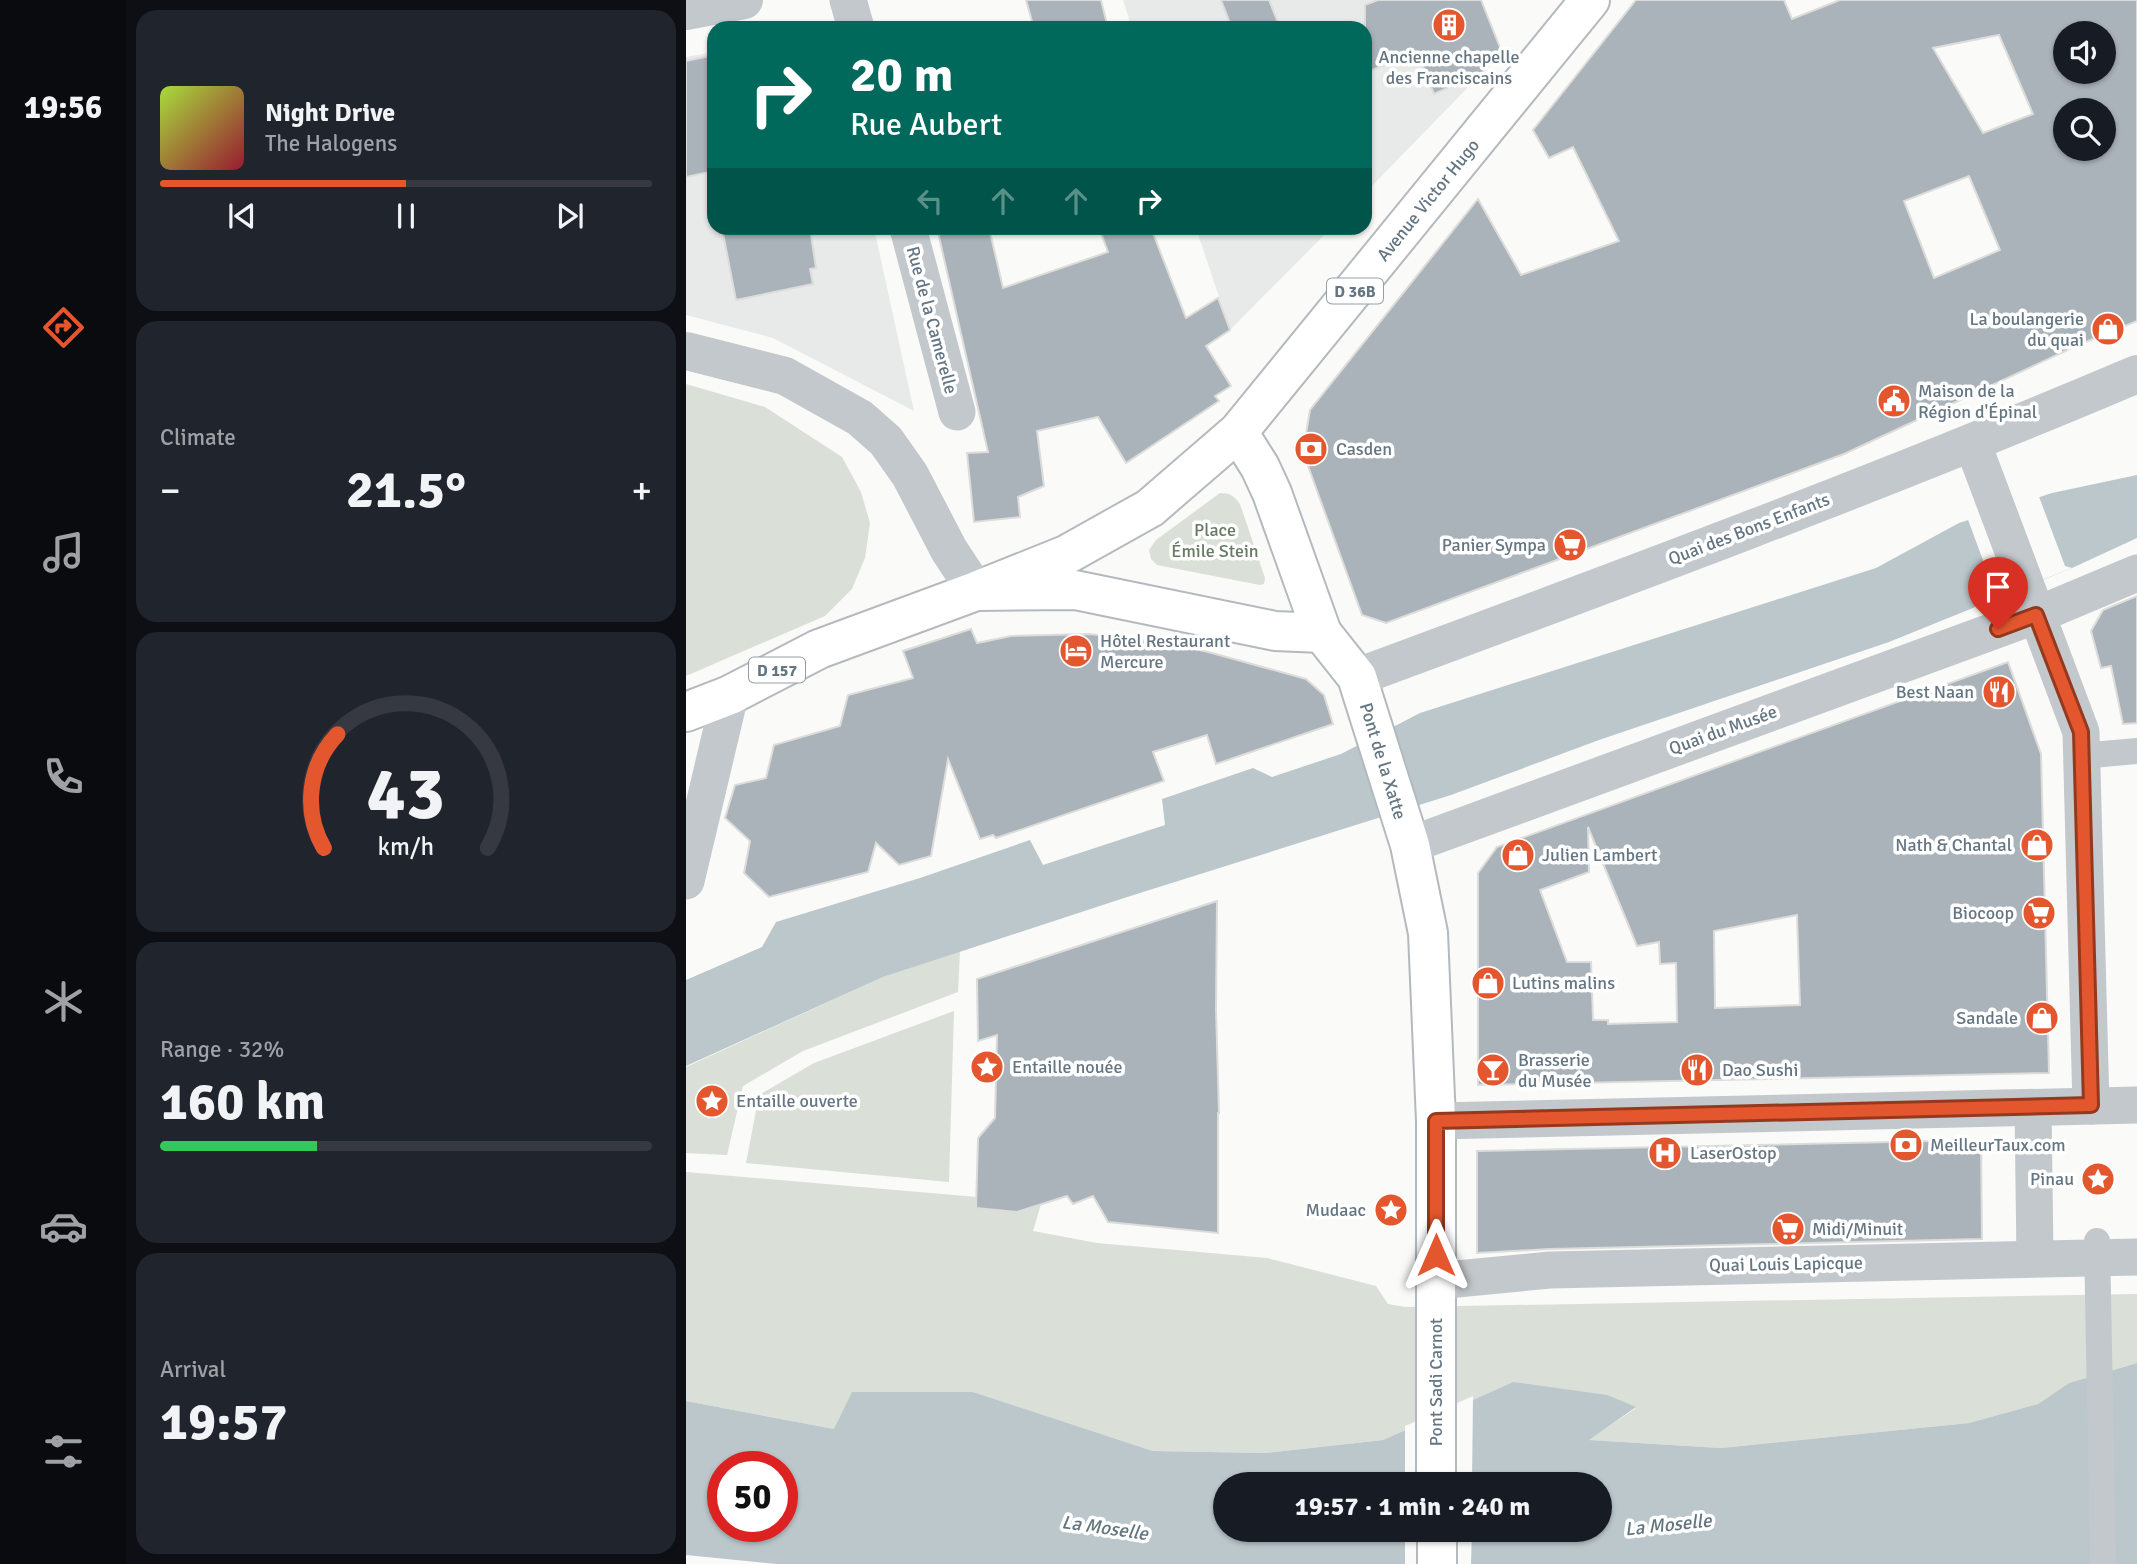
<!DOCTYPE html>
<html lang="en">
<head>
<meta charset="utf-8">
<style>
	body { margin:0; font-family:Signika,sans-serif; background:#20242c; color:#f1f3f6; height:100vh; display:flex; flex-direction:column; font-size:26px; white-space:nowrap }
	* { box-sizing:border-box; margin:0 }
	p { font-size:23px; color:#9ea1a6 }
	.icon { flex:none; width:38px; height:38px; fill:none; stroke:currentColor; stroke-width:2; stroke-linecap:round; stroke-linejoin:round }
	.map { position:relative; flex:1; overflow:hidden }
	.sheet { display:flex; flex-direction:column; gap:10px; padding:10px; background:#0d0f14; width:560px }
	.sheet>* { flex:none }
	.hud { position:absolute; left:21px; top:21px; width:665px; height:214px; border-radius:21px; box-shadow:0 2px 5px #0004; background:#00695c; color:#fff; overflow:hidden }
	.controls { position:absolute; left:1367px; top:21px; display:grid; gap:14px }
	.controls a { display:grid; place-items:center; width:63px; height:63px; border-radius:50%; background:#171b24; box-shadow:0 2px 5px #0004; font-size:35px }
	.speed { position:absolute; left:21px; top:1451px; display:flex; gap:14px; font-size:35px; font-weight:700; text-align:center }
	.speed>* { display:grid; place-content:center; width:91px; height:91px; border-radius:50%; background:#171b24; box-shadow:0 2px 5px #0004; line-height:1 }
	.speed .limit { border:10px solid #d22; background:#fff; color:#111 }
	.pin { position:absolute; display:grid; place-items:center; width:60px; height:60px; color:#fff; margin:-72px -30px; border-radius:50% 50% 50% 0; rotate:-45deg; box-shadow:0 0 7px #0007 }
	.pin .icon { rotate:45deg }
	.me { position:absolute; width:77px; margin:-38px; rotate:0deg; stroke-linejoin:round; filter:drop-shadow(0 0 5px #0008) }
	.turn { display:flex; align-items:center; gap:24px; height:147px; padding:0 28px; font-size:32px }
	.turn .icon { width:91px; height:91px; stroke-width:2.5 }
	.turn b { display:block; font-size:49px; line-height:60px }
	.lanes { display:flex; align-items:center; height:66px; padding:0 28px; background:#0003; justify-content:center; gap:35px; direction:ltr }
	.lanes .off { opacity:.35 }
	.big { font-size:52px; font-weight:800; line-height:1.1 }
	.sheet .tile { flex:1; display:flex; flex-direction:column; justify-content:center; gap:10px; min-width:0; padding:0 24px; border-radius:21px; background:#20242c }
	.sheet .dial { align-items:center; gap:0 }
	.dial svg { height:182px; overflow:visible; fill:none; stroke:#363941; stroke-width:7; stroke-linecap:round; text-anchor:middle }
	.dial text { fill:#f1f3f6; stroke:none }
	.song { display:flex; align-items:center; gap:21px }
	.cover { width:84px; height:84px; border-radius:10px; background:linear-gradient(135deg,hsl(80 70% 55%),hsl(350 70% 35%)) }
	.played { height:7px; border-radius:4px; background:linear-gradient(90deg,#e4572e 50%,#363941 50%) }
	.keys { display:flex; justify-content:space-around; direction:ltr }
	.heat { display:flex; justify-content:space-between; align-items:center; font-size:38px; direction:ltr }
	.charge { height:10px; border-radius:5px; background:linear-gradient(90deg,#34c759 32%,#363941 0) }
	.trip { position:absolute; left:527px; top:1472px; width:399px; height:70px; border-radius:35px; background:#171b24; box-shadow:0 2px 5px #0004; font-weight:800; line-height:70px; text-align:center }
	main { display:flex; flex:1; min-height:0 }
	.menu { display:flex; flex-direction:column; width:126px; justify-content:space-around; align-items:center; background:#090b0e; color:#9ea1a6 }
	.menu .icon { width:49px; height:49px }
	.menu .on { color:#e4572e }
	.menu b { font-size:32px; color:#f1f3f6 }
	.map>svg:first-child { display:block }
	.built { fill:#e8e9e9 }
	.green { fill:#dadfd7 }
	.water { fill:#bbc7cb; fill-rule:evenodd }
	.pier { fill:#fafaf8 }
	.building { fill:#aab3b9; stroke:#dcdcda; stroke-width:2; fill-rule:evenodd }
	.lines { fill:none; stroke-linecap:round; stroke-linejoin:round }
	.secondary-casing { stroke:#b3babf; stroke-width:42 }
	.primary-casing { stroke:#b5babe; stroke-width:42 }
	.pedestrian { stroke:#c3c8cc; stroke-width:26 }
	.minor { stroke:#c3c8cc; stroke-width:37 }
	.tertiary { stroke:#c3c8cc; stroke-width:38 }
	.secondary { stroke:#fff; stroke-width:38 }
	.primary { stroke:#fff; stroke-width:38 }
	.route-casing { stroke:#94391e; stroke-width:18 }
	.route { stroke:#e4572e; stroke-width:12 }
	.labels { text-anchor:middle; stroke-width:7; stroke-linejoin:round; paint-order:stroke }
	.shield { fill:#fff; stroke:#939fa8; stroke-width:2 }
	.shield-label { font-size:16px; font-weight:bold; fill:#657683 }
	.poi-label { font-size:18px; fill:#657683; stroke:#fff; text-anchor:start }
	.street-label { font-size:18px; fill:#657683; stroke:#fff }
	.park-label { font-size:18px; fill:#687a64; stroke:#fff }
	.water-label { font-size:19px; font-style:italic; fill:#60757c; stroke:#fff }
</style>
</head>
<body>
<main>
<nav class="menu">
<b>19:56</b>
<svg class="icon on" aria-label="directions" viewBox="0 0 24 24"><path d="M12 3l9 9-9 9-9-9zM9 14v-3h6M13 9l2 2-2 2"/></svg>
<svg class="icon" aria-label="music" viewBox="0 0 24 24"><path d="M9 18V5l10-2v13"/><circle cx="6" cy="18" r="3"/><circle cx="16" cy="16" r="3"/></svg>
<svg class="icon" aria-label="phone" viewBox="0 0 24 24"><path d="M5 4h4l2 5-3 2q2 4 5 5l2-3 5 2v4C11 20 4 13 5 4z"/></svg>
<svg class="icon" aria-label="climate" viewBox="0 0 24 24"><path d="M12 3v18M4 7l16 10M4 17L20 7"/></svg>
<svg class="icon" aria-label="car" viewBox="0 0 24 24"><path d="M5 17H2v-5l4-1 3-4h7l3 4 3 1v5h-3M9 17h6M6 11h13"/><circle cx="7" cy="17" r="2"/><circle cx="17" cy="17" r="2"/></svg>
<svg class="icon" aria-label="filters" viewBox="0 0 24 24"><path d="M4 7h16M4 17h16"/><circle cx="9" cy="7" r="2"/><circle cx="15" cy="17" r="2"/></svg>
</nav>
<section class="sheet">
<div class="tile">
<div class="song"><i class="cover"></i><div><b>Night Drive</b><p>The Halogens</p></div></div>
<div class="played"></div>
<div class="keys"><svg class="icon" aria-label="previous" viewBox="0 0 24 24"><path d="M18 5L8 12l10 7zM5 5v14"/></svg><svg class="icon" aria-label="pause" viewBox="0 0 24 24"><path d="M8 5v14M16 5v14"/></svg><svg class="icon" aria-label="next" viewBox="0 0 24 24"><path d="M6 5l10 7-10 7zM19 5v14"/></svg></div>
</div>
<div class="tile"><p>Climate</p>
<div class="heat"><a>−</a><b class="big">21.5°</b><a>+</a></div>
</div>
<div class="tile dial"><svg viewBox="0 0 100 80">
<path d="M14 69A42 42 0 1 1 86 69"/>
<path d="M14 69A42 42 0 0 1 20 19" stroke="#e4572e"/>
<text x="50" y="56" font-size="32" font-weight="700">43</text>
<text x="50" y="72" font-size="11">km/h</text>
</svg></div>
<div class="tile"><p>Range · 32%</p><b class="big">160 km</b><div class="charge"></div></div>
<div class="tile"><p>Arrival</p><b class="big">19:57</b></div>
</section>
<div class="map">
<svg width="1451" height="1564" viewBox="0 0 1451 1564">
	<rect width="100%" height="100%" fill="#fafaf8"/>
	<!-- built -->
	<g class="built">
		<path d="M437,0H795L815,50L797,72L679,193V28H446Z"/>
		<path d="M28,52V228H188L228,411L87,338L0,315V57Z"/>
		<path d="M510,228H645L544,330Z"/>
	</g>
	<!-- green -->
	<g class="green">
		<path d="M0,384L79,407L156,457L175,492L184,523L179,558L166,589L139,616L0,676Z"/>
		<path d="M534,493C544,493 548,496 554,504L579,578L578,584L574,585L471,565L465,559L463,550L470,540Z"/>
		<path d="M274,951L272,992L117,1051L57,1086L41,1155L0,1153V1067L197,977Z"/>
		<path d="M268,1011L263,1182L60,1163L73,1095L128,1063Z"/>
		<path d="M0,1172L291,1197L355,1204L347,1231L411,1243L581,1258L690,1286L702,1304L719,1307L1451,1294V1363L1383,1383L1352,1404L1283,1423L1035,1448L902,1440L950,1408L827,1382L697,1440L579,1453L467,1451L287,1392L148,1429L0,1401Z"/>
	</g>
	<!-- water -->
	<g class="water">
		<path d="M1451,475V538L1386,568L1203,642L913,740L765,795L438,898L197,977L0,1066V980L76,947L90,922L234,878L344,840L357,865L479,825L476,799L567,768L586,777L655,754L734,713L1190,568L1273,523L1366,493Z"/>
		<path d="M1451,1363V1564H90L0,1555V1401L148,1429L166,1392H287L467,1451L579,1453L697,1440L827,1382L921,1395L950,1407L903,1440L1035,1448L1283,1423L1352,1404L1383,1383ZM37,1466H96V1526H37ZM539,1484H914V1530H539Z"/>
	</g>
	<!-- pier -->
	<g class="pier">
		<path d="M1352,494L1379,566L1386,568L1304,601L1308,590L1281,517Z"/>
		<path d="M787,1396L786,1484H719V1426Z"/>
		<path d="M719,1530H786L785,1564H719Z"/>
	</g>
	<!-- building -->
	<g class="building">
		<path d="M340,0H415L422,28H348Z"/>
		<path d="M535,0H583L594,28H546Z"/>
		<path d="M692,0H795L815,50L797,72L748,94L731,52L679,73V5Z"/>
		<path d="M950,0H1098L1106,19L1154,0H1451V321L1390,346L1158,454L700,623L676,615L617,452L624,410L792,199L835,275L933,241L887,147L863,158L847,130ZM1379,33H1418V72H1379ZM1313,35L1347,114L1297,133L1247,48ZM1379,110H1418V149H1379ZM1283,176L1314,250L1248,278L1218,201Z"/>
		<path d="M28,55V171L0,177V61Z"/>
		<path d="M36,228H124L130,268L124,269L127,284L50,300Z"/>
		<path d="M251,228H303L317,288L422,252L413,228H465L500,318L532,298L544,330L520,346L545,386L529,396L533,401L440,463L412,417L351,431L358,486L332,497L334,517L288,522L281,453L302,452Z"/>
		<path d="M1451,596V723L1437,724L1425,666L1415,668L1405,631L1417,610Z"/>
		<path d="M285,629L291,643L325,636L404,634L489,644L526,653L620,679L638,695L647,724L530,764L521,735L467,752L478,781L310,838L307,835L294,839L262,759L245,856L213,865L190,843L182,872L83,897L58,873L64,841L39,818L49,785L80,778L88,745L154,726L162,695L227,678L217,651Z"/>
		<path d="M1322,662L1355,754L1363,1073L792,1085V873L811,847ZM902,827L951,946L973,942L974,964L990,963L991,1022L922,1024V1020H907L905,962H881L854,890L903,872ZM1111,915L1114,1005L1029,1008L1028,931Z"/>
		<path d="M531,901L530,1010L533,1113H532V1233L422,1222L407,1196L387,1204L381,1196L331,1212L290,1208L292,1138L309,1118L311,1035L292,1041L291,979Z"/>
		<path d="M1295,1140L1296,1239L863,1249L791,1253V1151Z"/>
	</g>
	<g class="lines">
		<defs>
			<g id="secondary">
				<path d="M552,432L574,467L586,493L636,633L671,677L724,845L742,933L750,1121V1484"/>
				<path d="M292,591L389,590L589,631L636,633"/>
				<path d="M751,1530V1564"/>
			</g>
			<path id="primary" d="M0,712L44,695L133,649L290,591L380,555L464,508L552,432L904,0"/>
		</defs>
		<!-- secondary casing -->
		<use href="#secondary" class="secondary-casing"/>
		<!-- primary casing -->
		<use href="#primary" class="primary-casing"/>
		<!-- pedestrian -->
		<g class="pedestrian">
			<path d="M1395,756L1451,751"/>
			<path d="M1411,1241L1417,1564"/>
		</g>
		<!-- minor -->
		<g class="minor">
			<path d="M162,0L170,28"/>
			<path d="M222,228L271,412"/>
			<path d="M1286,442L1395,732L1405,1106"/>
			<path d="M724,845L1351,615L1451,573"/>
			<path d="M0,881L44,695"/>
			<path d="M1347,1108L1349,1258"/>
			<path d="M750,1121L1451,1105"/>
			<path d="M750,1281L864,1270L1451,1257"/>
		</g>
		<!-- tertiary -->
		<g class="tertiary">
			<path d="M0,11L58,0"/>
			<path d="M0,351L99,376L174,418L200,441L224,475L263,550L290,591"/>
			<path d="M671,677C933,580 1194,483 1451,374"/>
		</g>
		<!-- secondary -->
		<use href="#secondary" class="secondary"/>
		<!-- primary -->
		<use href="#primary" class="primary"/>
	</g>
	<g class="lines">
		<defs>
			<path id="route" d="M750,1255V1121L1405,1105L1395,732L1350,615L1312,629"/>
		</defs>
		<!-- route casing -->
		<use href="#route" class="route-casing"/>
		<!-- route -->
		<use href="#route" class="route"/>
	</g>
	<!-- icons -->
	<defs>
		<symbol id="building-disc" viewBox="-11 -11 22 22"><circle r="9.5" fill="#e4572e" stroke="#fff"/><path d="M-4-6H4V6H1V3H-1V6H-4ZM-2.5-4.3h1.7v1.8h-1.7ZM.8-4.3h1.7v1.8H.8ZM-2.5-1h1.7V.8h-1.7ZM.8-1h1.7V.8H.8Z" fill="#fff"/></symbol>
		<symbol id="shop-disc" viewBox="-11 -11 22 22"><circle r="9.5" fill="#e4572e" stroke="#fff"/><path d="M-5-2.5h2.3a2.7 3.5 0 0 1 5.4 0H5L5.5 6h-11ZM-1.5-2.5h3a1.5 2.3 0 0 0-3 0Z" fill="#fff"/></symbol>
		<symbol id="civic-disc" viewBox="-11 -11 22 22"><circle r="9.5" fill="#e4572e" stroke="#fff"/><path d="M-.6-6.5H3V-4.5H.6V-3L4-1V1h2V6H-6V1h2V-1L-.6-3ZM-1.2 2.5V6h2.4V2.5Z" fill="#fff"/></symbol>
		<symbol id="bank-disc" viewBox="-11 -11 22 22"><circle r="9.5" fill="#e4572e" stroke="#fff"/><path d="M-6-4H6V4H-6ZM0-2.3a2.3 2.3 0 1 0 0 4.6a2.3 2.3 0 1 0 0-4.6Z" fill="#fff"/></symbol>
		<symbol id="supermarket-disc" viewBox="-11 -11 22 22"><circle r="9.5" fill="#e4572e" stroke="#fff"/><path d="M-6-5.5h2.5l.6 2H6L4.5 2H-2.5L-4.4-4H-6ZM-1.5 3.2a1.3 1.3 0 1 0 .1 0ZM3 3.2a1.3 1.3 0 1 0 .1 0Z" fill="#fff"/></symbol>
		<symbol id="hotel-disc" viewBox="-11 -11 22 22"><circle r="9.5" fill="#e4572e" stroke="#fff"/><path d="M-6-4.5h1.5V1H6V5H4.5V3h-9V5H-6ZM-4 0a1.8 1.8 0 1 1 3.6 0ZM.5 0V-2.5h3Q6-2.5 6 0Z" fill="#fff"/></symbol>
		<symbol id="restaurant-disc" viewBox="-11 -11 22 22"><circle r="9.5" fill="#e4572e" stroke="#fff"/><path d="M-5-6h1v4h1v-4h1v4h1v-4h1v5L-1.5 .5V6h-2V.5L-5-1ZM5-6V6H3V1.5H1.5Q1.5-4 5-6Z" fill="#fff"/></symbol>
		<symbol id="sight-disc" viewBox="-11 -11 22 22"><circle r="9.5" fill="#e4572e" stroke="#fff"/><path d="M0-6L1.8-2.2L6-1.7L2.9 1.2L3.7 5.4L0 3.3L-3.7 5.4L-2.9 1.2L-6-1.7L-1.8-2.2Z" fill="#fff"/></symbol>
		<symbol id="bar-disc" viewBox="-11 -11 22 22"><circle r="9.5" fill="#e4572e" stroke="#fff"/><path d="M-6-5H6L.8 .8V4.5H3.5V6h-7V4.5H-.8V.8Z" fill="#fff"/></symbol>
		<symbol id="hospital-disc" viewBox="-11 -11 22 22"><circle r="9.5" fill="#e4572e" stroke="#fff"/><path d="M-5-5h3v3.5h4V-5h3V5h-3V1.5h-4V5h-3Z" fill="#fff"/></symbol>
	</defs>
	<g fill-rule="evenodd">
		<use href="#building-disc" x="744" y="6" width="38" height="38"/>
		<use href="#shop-disc" x="1403" y="310" width="38" height="38"/>
		<use href="#civic-disc" x="1189" y="382" width="38" height="38"/>
		<use href="#bank-disc" x="606" y="430" width="38" height="38"/>
		<use href="#supermarket-disc" x="865" y="526" width="38" height="38"/>
		<use href="#hotel-disc" x="371" y="632" width="38" height="38"/>
		<use href="#restaurant-disc" x="1294" y="673" width="38" height="38"/>
		<use href="#shop-disc" x="1332" y="826" width="38" height="38"/>
		<use href="#shop-disc" x="813" y="836" width="38" height="38"/>
		<use href="#supermarket-disc" x="1334" y="894" width="38" height="38"/>
		<use href="#shop-disc" x="783" y="964" width="38" height="38"/>
		<use href="#shop-disc" x="1337" y="999" width="38" height="38"/>
		<use href="#sight-disc" x="282" y="1048" width="38" height="38"/>
		<use href="#bar-disc" x="788" y="1051" width="38" height="38"/>
		<use href="#restaurant-disc" x="992" y="1051" width="38" height="38"/>
		<use href="#sight-disc" x="7" y="1082" width="38" height="38"/>
		<use href="#bank-disc" x="1201" y="1126" width="38" height="38"/>
		<use href="#hospital-disc" x="960" y="1134" width="38" height="38"/>
		<use href="#sight-disc" x="1393" y="1160" width="38" height="38"/>
		<use href="#sight-disc" x="686" y="1191" width="38" height="38"/>
		<use href="#supermarket-disc" x="1083" y="1210" width="38" height="38"/>
	</g>
	<g class="labels">
		<!-- shield labels -->
		<g class="shield">
			<rect x="641" y="278.5" width="56" height="25" rx="5"/>
			<rect x="63" y="657.5" width="56" height="25" rx="5"/>
		</g>
		<g class="shield-label">
			<text x="669" y="297">D 36B</text>
			<text x="91" y="676">D 157</text>
		</g>
		<!-- poi labels -->
		<g class="poi-label">
			<text x="763" y="63" text-anchor="middle">Ancienne chapelle<tspan x="763" dy="21">des Franciscains</tspan></text>
			<text x="1398" y="325" text-anchor="end">La boulangerie<tspan x="1398" dy="21">du quai</tspan></text>
			<text x="1232" y="397">Maison de la<tspan x="1232" dy="21">Région d'Épinal</tspan></text>
			<text x="650" y="455">Casden</text>
			<text x="860" y="551" text-anchor="end">Panier Sympa</text>
			<text x="414" y="647">Hôtel Restaurant<tspan x="414" dy="21">Mercure</tspan></text>
			<text x="1288" y="698" text-anchor="end">Best Naan</text>
			<text x="1326" y="851" text-anchor="end">Nath &amp; Chantal</text>
			<text x="856" y="861">Julien Lambert</text>
			<text x="1328" y="919" text-anchor="end">Biocoop</text>
			<text x="826" y="989">Lutins malins</text>
			<text x="1332" y="1024" text-anchor="end">Sandale</text>
			<text x="832" y="1066">Brasserie<tspan x="832" dy="21">du Musée</tspan></text>
			<text x="326" y="1073">Entaille nouée</text>
			<text x="1036" y="1076">Dao Sushi</text>
			<text x="50" y="1107">Entaille ouverte</text>
			<text x="1244" y="1151">MeilleurTaux.com</text>
			<text x="1004" y="1159">LaserOstop</text>
			<text x="1388" y="1185" text-anchor="end">Pinau</text>
			<text x="680" y="1216" text-anchor="end">Mudaac</text>
			<text x="1126" y="1235">Midi/Minuit</text>
		</g>
		<!-- street labels -->
		<g class="street-label">
			<text transform="translate(742 200) rotate(-51)" y="6">Avenue Victor Hugo</text>
			<text transform="translate(246 320) rotate(75)" y="6">Rue de la Camerelle</text>
			<text transform="translate(1063 529) rotate(-21)" y="6">Quai des Bons Enfants</text>
			<text transform="translate(1037 730) rotate(-20)" y="6">Quai du Musée</text>
			<text transform="translate(697 761) rotate(73)" y="6">Pont de la Xatte</text>
			<text transform="translate(1100 1264) rotate(-1)" y="6">Quai Louis Lapicque</text>
			<text transform="translate(750 1382) rotate(-90)" y="6">Pont Sadi Carnot</text>
		</g>
		<!-- park labels -->
		<g class="park-label">
			<text x="529" y="536">Place<tspan x="529" dy="21">Émile Stein</tspan></text>
		</g>
		<!-- water labels -->
		<g class="water-label">
			<text transform="translate(982 1524) rotate(-6)" y="7">La Moselle</text>
			<text transform="translate(419 1527) rotate(8)" y="7">La Moselle</text>
		</g>
	</g>
</svg>
<div class="controls">
<a><svg class="icon" aria-label="sound" viewBox="0 0 24 24"><path d="M4 9h4l5-4v14l-5-4H4zM17 9q2 3 0 6"/></svg></a>
<a><svg class="icon" aria-label="search" viewBox="0 0 24 24"><circle cx="10" cy="10" r="6"/><path d="M15 15l6 6"/></svg></a>
</div>
<div class="speed"><div class="limit">50</div></div>
<div class="pin" style="left:1312px;top:629px;background:#d93025"><svg class="icon" aria-label="arrive" viewBox="0 0 24 24"><path d="M6 21V4h12l-3 4 3 4H6"/></svg></div>
<svg class="me" style="left:750px;top:1255px" viewBox="-20 -20 40 40"><path d="M0-17L14 15 0 8-14 15z" fill="#e4572e" stroke="#fff" stroke-width="4"/></svg>
<div class="trip">19:57 · 1 min · 240 m</div>
<div class="hud">
<div class="turn"><svg class="icon" aria-label="right" viewBox="0 0 24 24"><path d="M7 20v-9h11M14 6l5 5-5 5"/></svg><div><b>20 m</b>Rue Aubert</div></div>
<div class="lanes"><svg class="icon off" aria-label="left" viewBox="0 0 24 24"><path d="M17 20v-9H6M10 6l-5 5 5 5"/></svg><svg class="icon off" aria-label="ahead" viewBox="0 0 24 24"><path d="M12 20V5M6 11l6-6 6 6"/></svg><svg class="icon off" aria-label="ahead" viewBox="0 0 24 24"><path d="M12 20V5M6 11l6-6 6 6"/></svg><svg class="icon" aria-label="right" viewBox="0 0 24 24"><path d="M7 20v-9h11M14 6l5 5-5 5"/></svg></div>
</div>
</div>
</main>
</body>
</html>
